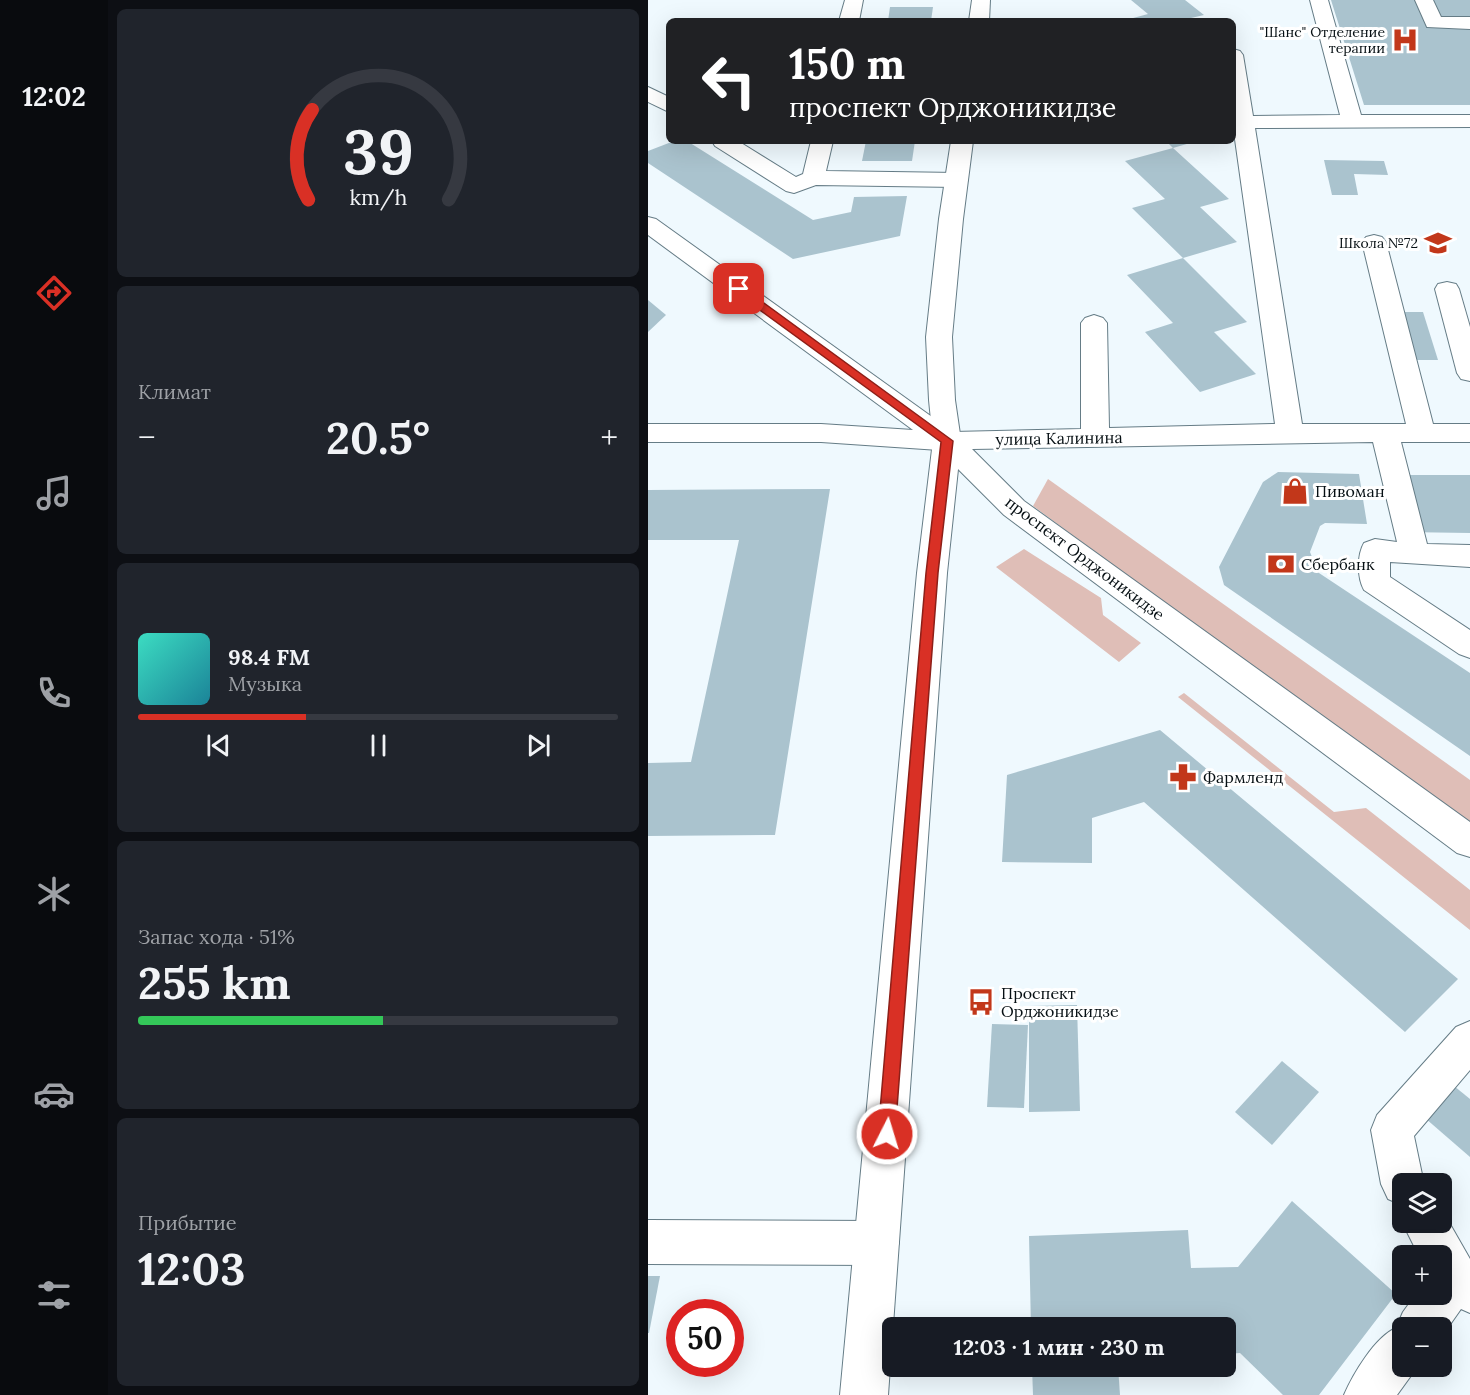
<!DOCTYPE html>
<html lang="ru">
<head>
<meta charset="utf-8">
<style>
	body { margin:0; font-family:Lora,serif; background:#20242c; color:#f1f3f6; height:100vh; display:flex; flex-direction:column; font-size:22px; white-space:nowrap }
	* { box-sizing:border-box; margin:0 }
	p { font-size:20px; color:#9ea1a6 }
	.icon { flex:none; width:33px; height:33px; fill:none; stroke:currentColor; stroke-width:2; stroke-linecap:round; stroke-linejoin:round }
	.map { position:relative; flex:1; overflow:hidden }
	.details { display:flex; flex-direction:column; gap:9px; padding:9px; background:#0d0f14; width:540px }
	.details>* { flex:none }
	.top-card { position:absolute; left:18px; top:18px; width:570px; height:126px; border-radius:9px; box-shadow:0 6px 24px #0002; background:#202124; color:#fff; overflow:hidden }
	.buttons { position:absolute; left:744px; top:1173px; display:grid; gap:12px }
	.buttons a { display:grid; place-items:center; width:60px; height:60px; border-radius:9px; background:#171b24; box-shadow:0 6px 24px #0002; font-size:30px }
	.speed { position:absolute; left:18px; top:1299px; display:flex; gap:12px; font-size:30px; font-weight:700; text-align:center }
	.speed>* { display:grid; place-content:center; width:78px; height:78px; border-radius:50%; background:#171b24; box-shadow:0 6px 24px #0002; line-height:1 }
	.speed .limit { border:9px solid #d22; background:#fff; color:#111 }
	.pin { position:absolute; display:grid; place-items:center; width:51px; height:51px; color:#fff; margin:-26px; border-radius:12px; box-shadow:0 3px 9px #0006 }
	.me { position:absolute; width:66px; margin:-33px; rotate:5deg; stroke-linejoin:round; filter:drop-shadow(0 0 4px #0008) }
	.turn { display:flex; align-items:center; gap:21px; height:126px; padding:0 24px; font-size:27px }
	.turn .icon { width:78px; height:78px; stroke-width:2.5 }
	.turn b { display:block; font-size:42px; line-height:51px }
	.big { font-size:45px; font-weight:700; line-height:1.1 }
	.details .tile { flex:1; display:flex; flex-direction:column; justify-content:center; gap:9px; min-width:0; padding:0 21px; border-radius:9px; background:#20242c }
	.details .dial { align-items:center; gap:0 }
	.dial svg { height:156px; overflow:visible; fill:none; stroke:#363941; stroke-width:7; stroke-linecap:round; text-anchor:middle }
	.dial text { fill:#f1f3f6; stroke:none }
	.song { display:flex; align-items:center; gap:18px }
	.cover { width:72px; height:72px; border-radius:9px; background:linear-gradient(135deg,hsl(170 70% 55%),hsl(190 70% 35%)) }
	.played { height:6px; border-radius:3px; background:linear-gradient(90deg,#d93025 35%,#363941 35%) }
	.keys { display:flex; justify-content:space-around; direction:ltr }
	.heat { display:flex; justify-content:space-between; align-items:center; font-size:33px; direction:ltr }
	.charge { height:9px; border-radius:4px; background:linear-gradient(90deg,#34c759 51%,#363941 0) }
	.trip { position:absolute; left:234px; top:1317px; width:354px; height:60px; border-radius:9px; background:#171b24; box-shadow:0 6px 24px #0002; font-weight:700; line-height:60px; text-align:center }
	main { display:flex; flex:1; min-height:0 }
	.tabs { display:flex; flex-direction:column; width:108px; justify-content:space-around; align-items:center; background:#090b0e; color:#9ea1a6 }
	.tabs .icon { width:42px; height:42px }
	.tabs .on { color:#d93025 }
	.tabs b { font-size:27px; color:#f1f3f6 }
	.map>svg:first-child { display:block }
	.green { fill:#dfbeb7 }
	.building { fill:#aac3ce }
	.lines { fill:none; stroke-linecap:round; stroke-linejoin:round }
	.minor-casing { stroke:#657c86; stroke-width:2 }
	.major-casing { stroke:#657c86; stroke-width:2 }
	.minor { fill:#fff; fill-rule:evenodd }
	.major { fill:#fff; fill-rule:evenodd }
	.route { fill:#d93025; stroke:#8d1f18; stroke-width:1.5 }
	.labels { text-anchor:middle; stroke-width:6; stroke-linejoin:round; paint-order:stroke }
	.far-poi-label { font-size:14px; fill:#060f13; stroke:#fff; text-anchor:end }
	.street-label { font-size:16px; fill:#060f13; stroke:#fff }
	.poi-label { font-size:16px; fill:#060f13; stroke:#fff; text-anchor:start }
</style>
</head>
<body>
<main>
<nav class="tabs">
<b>12:02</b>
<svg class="icon on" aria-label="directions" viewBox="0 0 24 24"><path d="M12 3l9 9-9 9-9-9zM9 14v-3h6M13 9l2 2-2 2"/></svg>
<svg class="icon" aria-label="music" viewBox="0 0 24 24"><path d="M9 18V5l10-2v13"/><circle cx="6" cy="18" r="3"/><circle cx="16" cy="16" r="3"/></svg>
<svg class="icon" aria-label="phone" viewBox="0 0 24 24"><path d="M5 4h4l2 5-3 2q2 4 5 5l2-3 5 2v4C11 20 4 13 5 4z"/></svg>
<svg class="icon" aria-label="climate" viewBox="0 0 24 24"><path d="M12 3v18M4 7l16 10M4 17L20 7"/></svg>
<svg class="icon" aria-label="car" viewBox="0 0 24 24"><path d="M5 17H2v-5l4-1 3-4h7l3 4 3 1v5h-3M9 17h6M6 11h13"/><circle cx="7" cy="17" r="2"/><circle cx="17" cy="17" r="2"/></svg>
<svg class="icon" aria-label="filters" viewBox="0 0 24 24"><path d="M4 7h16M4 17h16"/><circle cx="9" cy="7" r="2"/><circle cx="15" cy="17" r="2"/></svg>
</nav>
<section class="details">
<div class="tile dial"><svg viewBox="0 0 100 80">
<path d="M14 69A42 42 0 1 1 86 69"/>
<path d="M14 69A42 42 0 0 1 16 23" stroke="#d93025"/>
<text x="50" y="56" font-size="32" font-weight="700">39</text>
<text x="50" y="72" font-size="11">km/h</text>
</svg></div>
<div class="tile"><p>Климат</p>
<div class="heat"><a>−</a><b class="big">20.5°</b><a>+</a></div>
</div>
<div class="tile">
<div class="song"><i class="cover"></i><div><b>98.4 FM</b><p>Музыка</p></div></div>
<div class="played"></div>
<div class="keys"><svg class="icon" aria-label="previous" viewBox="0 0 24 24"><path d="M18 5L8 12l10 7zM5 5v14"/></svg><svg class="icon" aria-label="pause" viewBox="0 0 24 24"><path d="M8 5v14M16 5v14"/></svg><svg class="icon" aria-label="next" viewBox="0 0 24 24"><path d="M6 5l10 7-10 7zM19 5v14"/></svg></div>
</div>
<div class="tile"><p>Запас хода · 51%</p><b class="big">255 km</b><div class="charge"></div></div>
<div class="tile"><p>Прибытие</p><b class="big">12:03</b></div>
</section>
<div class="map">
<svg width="822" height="1395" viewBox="0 0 822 1395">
	<rect width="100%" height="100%" fill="#eff9fe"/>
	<!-- green -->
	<g class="green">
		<path d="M400,479L822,780V828L385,506Z"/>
		<path d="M376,549L453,598L455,615L493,643L471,662L348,567Z"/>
		<path d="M536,693L686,812L718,808L822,890V930L530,697Z"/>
	</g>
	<!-- building -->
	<g class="building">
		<path d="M483,0H537L556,15L530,21H474L500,14Z"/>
		<path d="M683,0H822V105H716Z"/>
		<path d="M242,7H285L283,21H240Z"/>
		<path d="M26,141H39L165,220L203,212L206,197L259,196L252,236L145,259L0,163V151Z"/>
		<path d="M218,141H267L264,161H214Z"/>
		<path d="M518,141H549L525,148L581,199L552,207L589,242L535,258L484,208L517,199L477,161L525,148Z"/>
		<path d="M676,160L736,161L740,175L706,174L710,195H684Z"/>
		<path d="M535,258L599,322L566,332L608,374L552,392L497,332L525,323L479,275Z"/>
		<path d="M0,300L18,315L0,332Z"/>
		<path d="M752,312H775L790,360H765Z"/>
		<path d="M630,472L711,474L719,524L677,523L672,526L662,552L666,562L671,573L822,673V756L576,585L571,567L615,482Z"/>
		<path d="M741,475H822V533L755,532Z"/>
		<path d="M182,489L127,835L0,836V763L43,762L91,540H0V490Z"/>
		<path d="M512,730L810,979L757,1032L496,802L444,818V863L354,862L359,775Z"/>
		<path d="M429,1005L432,1111L381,1112V1006Z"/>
		<path d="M344,1024L380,1025L376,1108L339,1107Z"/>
		<path d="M634,1061L671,1092L624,1145L587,1112Z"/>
		<path d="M806,1086L822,1099V1157L777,1118Z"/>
		<path d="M644,1201L748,1294L671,1395H635L592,1353L578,1354V1328H383L381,1236L540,1230L543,1268L590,1267Z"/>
		<path d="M0,1276H12L1,1333H0Z"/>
		<path d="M384,1366H470L472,1395H385Z"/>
	</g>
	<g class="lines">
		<defs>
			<g id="minor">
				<path d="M197,0H215L211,21H191Z"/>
				<path d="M662,0H680L713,115H822V127L607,128L654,424H758L714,242L718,237L726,235L734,237L738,242L785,424H822V442H753L779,544L822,545V567L742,562V577L822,630V658L811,654L716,590C709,577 709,555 716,543L727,539L749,542L725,442L324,449L376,501L822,822V857L809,853L356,515L291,450L173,442H0V424H173L265,430L0,235V217L8,219L305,432L433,429V323L437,318L446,315L455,318L459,323L461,428L627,424L585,125V49L592,51L595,55L605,116L692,115Z"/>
				<path d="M767,0H785L793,17H822V29L779,27Z"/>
				<path d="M0,87L21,97V112L0,102Z"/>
				<path d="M64,141H90L148,177L155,174L163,141H185L178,171L309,173L317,175L320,180L317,185L309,187L168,185L146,193L138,191L67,146Z"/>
				<path d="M799,282L808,284L811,289L822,327V381L813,379L809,373L787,289L790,284Z"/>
				<path d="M822,1021V1070L766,1136L776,1184H754V1205L740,1199L733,1184L723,1130L729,1115L808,1027Z"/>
				<path d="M794,1210L822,1259V1313L813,1309L794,1336V1328H754V1366H770L749,1395H696C705,1374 727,1337 748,1328L755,1312L768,1294H794V1256H771L754,1222H794Z"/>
				<path d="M0,1220L229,1221L245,1227L251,1243L245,1259L229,1265L0,1264Z"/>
			</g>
			<g id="major">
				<path d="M324,0H342L341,21H321Z"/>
				<path d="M303,141H325L315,219L304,337L307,400L313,441L299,573L240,1395H192L269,573L285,441L281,400L278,337L291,219Z"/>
			</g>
		</defs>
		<!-- minor casing -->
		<use href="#minor" class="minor-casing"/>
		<!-- major casing -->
		<use href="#major" class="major-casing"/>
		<!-- minor -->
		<use href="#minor" class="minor"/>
		<!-- major -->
		<use href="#major" class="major"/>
	</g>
	<!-- route -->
	<path class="route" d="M87,287H94L305,441L290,573L247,1134L245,1140L239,1142L233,1140L230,1134L278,573L293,442L87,292Z"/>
	<!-- icons -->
	<defs>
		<symbol id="hospital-bare" viewBox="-9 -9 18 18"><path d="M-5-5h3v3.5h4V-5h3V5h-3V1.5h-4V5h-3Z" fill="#c2371a" stroke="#fff" stroke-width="2.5" paint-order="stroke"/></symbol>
		<symbol id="school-bare" viewBox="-9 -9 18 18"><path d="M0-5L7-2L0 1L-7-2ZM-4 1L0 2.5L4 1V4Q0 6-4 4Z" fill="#c2371a" stroke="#fff" stroke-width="2.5" paint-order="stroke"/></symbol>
		<symbol id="shop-bare" viewBox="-9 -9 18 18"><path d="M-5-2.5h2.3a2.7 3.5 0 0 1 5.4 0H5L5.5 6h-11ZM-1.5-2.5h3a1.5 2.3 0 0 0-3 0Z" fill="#c2371a" stroke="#fff" stroke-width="2.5" paint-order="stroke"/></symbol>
		<symbol id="bank-bare" viewBox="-9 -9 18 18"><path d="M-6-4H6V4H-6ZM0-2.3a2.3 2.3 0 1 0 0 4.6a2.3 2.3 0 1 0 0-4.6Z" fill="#c2371a" stroke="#fff" stroke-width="2.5" paint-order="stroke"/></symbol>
		<symbol id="pharmacy-bare" viewBox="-9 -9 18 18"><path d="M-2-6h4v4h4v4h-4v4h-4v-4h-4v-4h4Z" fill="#c2371a" stroke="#fff" stroke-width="2.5" paint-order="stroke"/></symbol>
		<symbol id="bus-bare" viewBox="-9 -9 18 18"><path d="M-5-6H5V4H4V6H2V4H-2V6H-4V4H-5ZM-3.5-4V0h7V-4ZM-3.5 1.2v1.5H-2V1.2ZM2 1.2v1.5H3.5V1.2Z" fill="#c2371a" stroke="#fff" stroke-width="2.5" paint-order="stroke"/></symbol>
	</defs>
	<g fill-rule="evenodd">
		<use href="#hospital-bare" x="738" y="21" width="38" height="38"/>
		<use href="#school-bare" x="771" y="224" width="38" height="38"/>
		<use href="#shop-bare" x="628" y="472" width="38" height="38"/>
		<use href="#bank-bare" x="614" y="545" width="38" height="38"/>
		<use href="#pharmacy-bare" x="516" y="758" width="38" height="38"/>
		<use href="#bus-bare" x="314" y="983" width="38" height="38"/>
	</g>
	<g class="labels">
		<!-- far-poi labels -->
		<g class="far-poi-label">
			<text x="737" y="37">"Шанс" Отделение<tspan x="737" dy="16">терапии</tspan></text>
			<text x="770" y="248">Школа №72</text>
		</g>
		<!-- street labels -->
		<g class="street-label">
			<text transform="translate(411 438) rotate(-1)" y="6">улица Калинина</text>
			<text transform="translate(437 558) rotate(37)" y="6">проспект Орджоникидзе</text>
		</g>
		<!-- poi labels -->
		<g class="poi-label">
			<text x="667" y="497">Пивоман</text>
			<text x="653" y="570">Сбербанк</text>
			<text x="555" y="783">Фармленд</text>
			<text x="353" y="999">Проспект<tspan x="353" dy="18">Орджоникидзе</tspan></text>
		</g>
	</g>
</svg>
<div class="buttons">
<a><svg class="icon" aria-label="layers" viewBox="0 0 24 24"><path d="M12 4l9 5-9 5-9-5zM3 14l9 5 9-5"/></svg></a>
<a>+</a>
<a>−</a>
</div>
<div class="speed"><div class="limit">50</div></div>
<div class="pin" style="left:91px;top:289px;background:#d93025"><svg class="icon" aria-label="arrive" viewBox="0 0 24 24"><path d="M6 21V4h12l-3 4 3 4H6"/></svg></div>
<svg class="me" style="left:239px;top:1134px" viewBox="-20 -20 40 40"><circle r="17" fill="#d93025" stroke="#fff" stroke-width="3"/><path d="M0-11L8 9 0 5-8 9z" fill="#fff"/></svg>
<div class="trip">12:03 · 1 мин · 230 m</div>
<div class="top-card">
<div class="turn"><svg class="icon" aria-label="left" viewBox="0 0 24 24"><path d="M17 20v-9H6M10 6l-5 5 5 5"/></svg><div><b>150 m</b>проспект Орджоникидзе</div></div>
</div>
</div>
</main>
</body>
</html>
